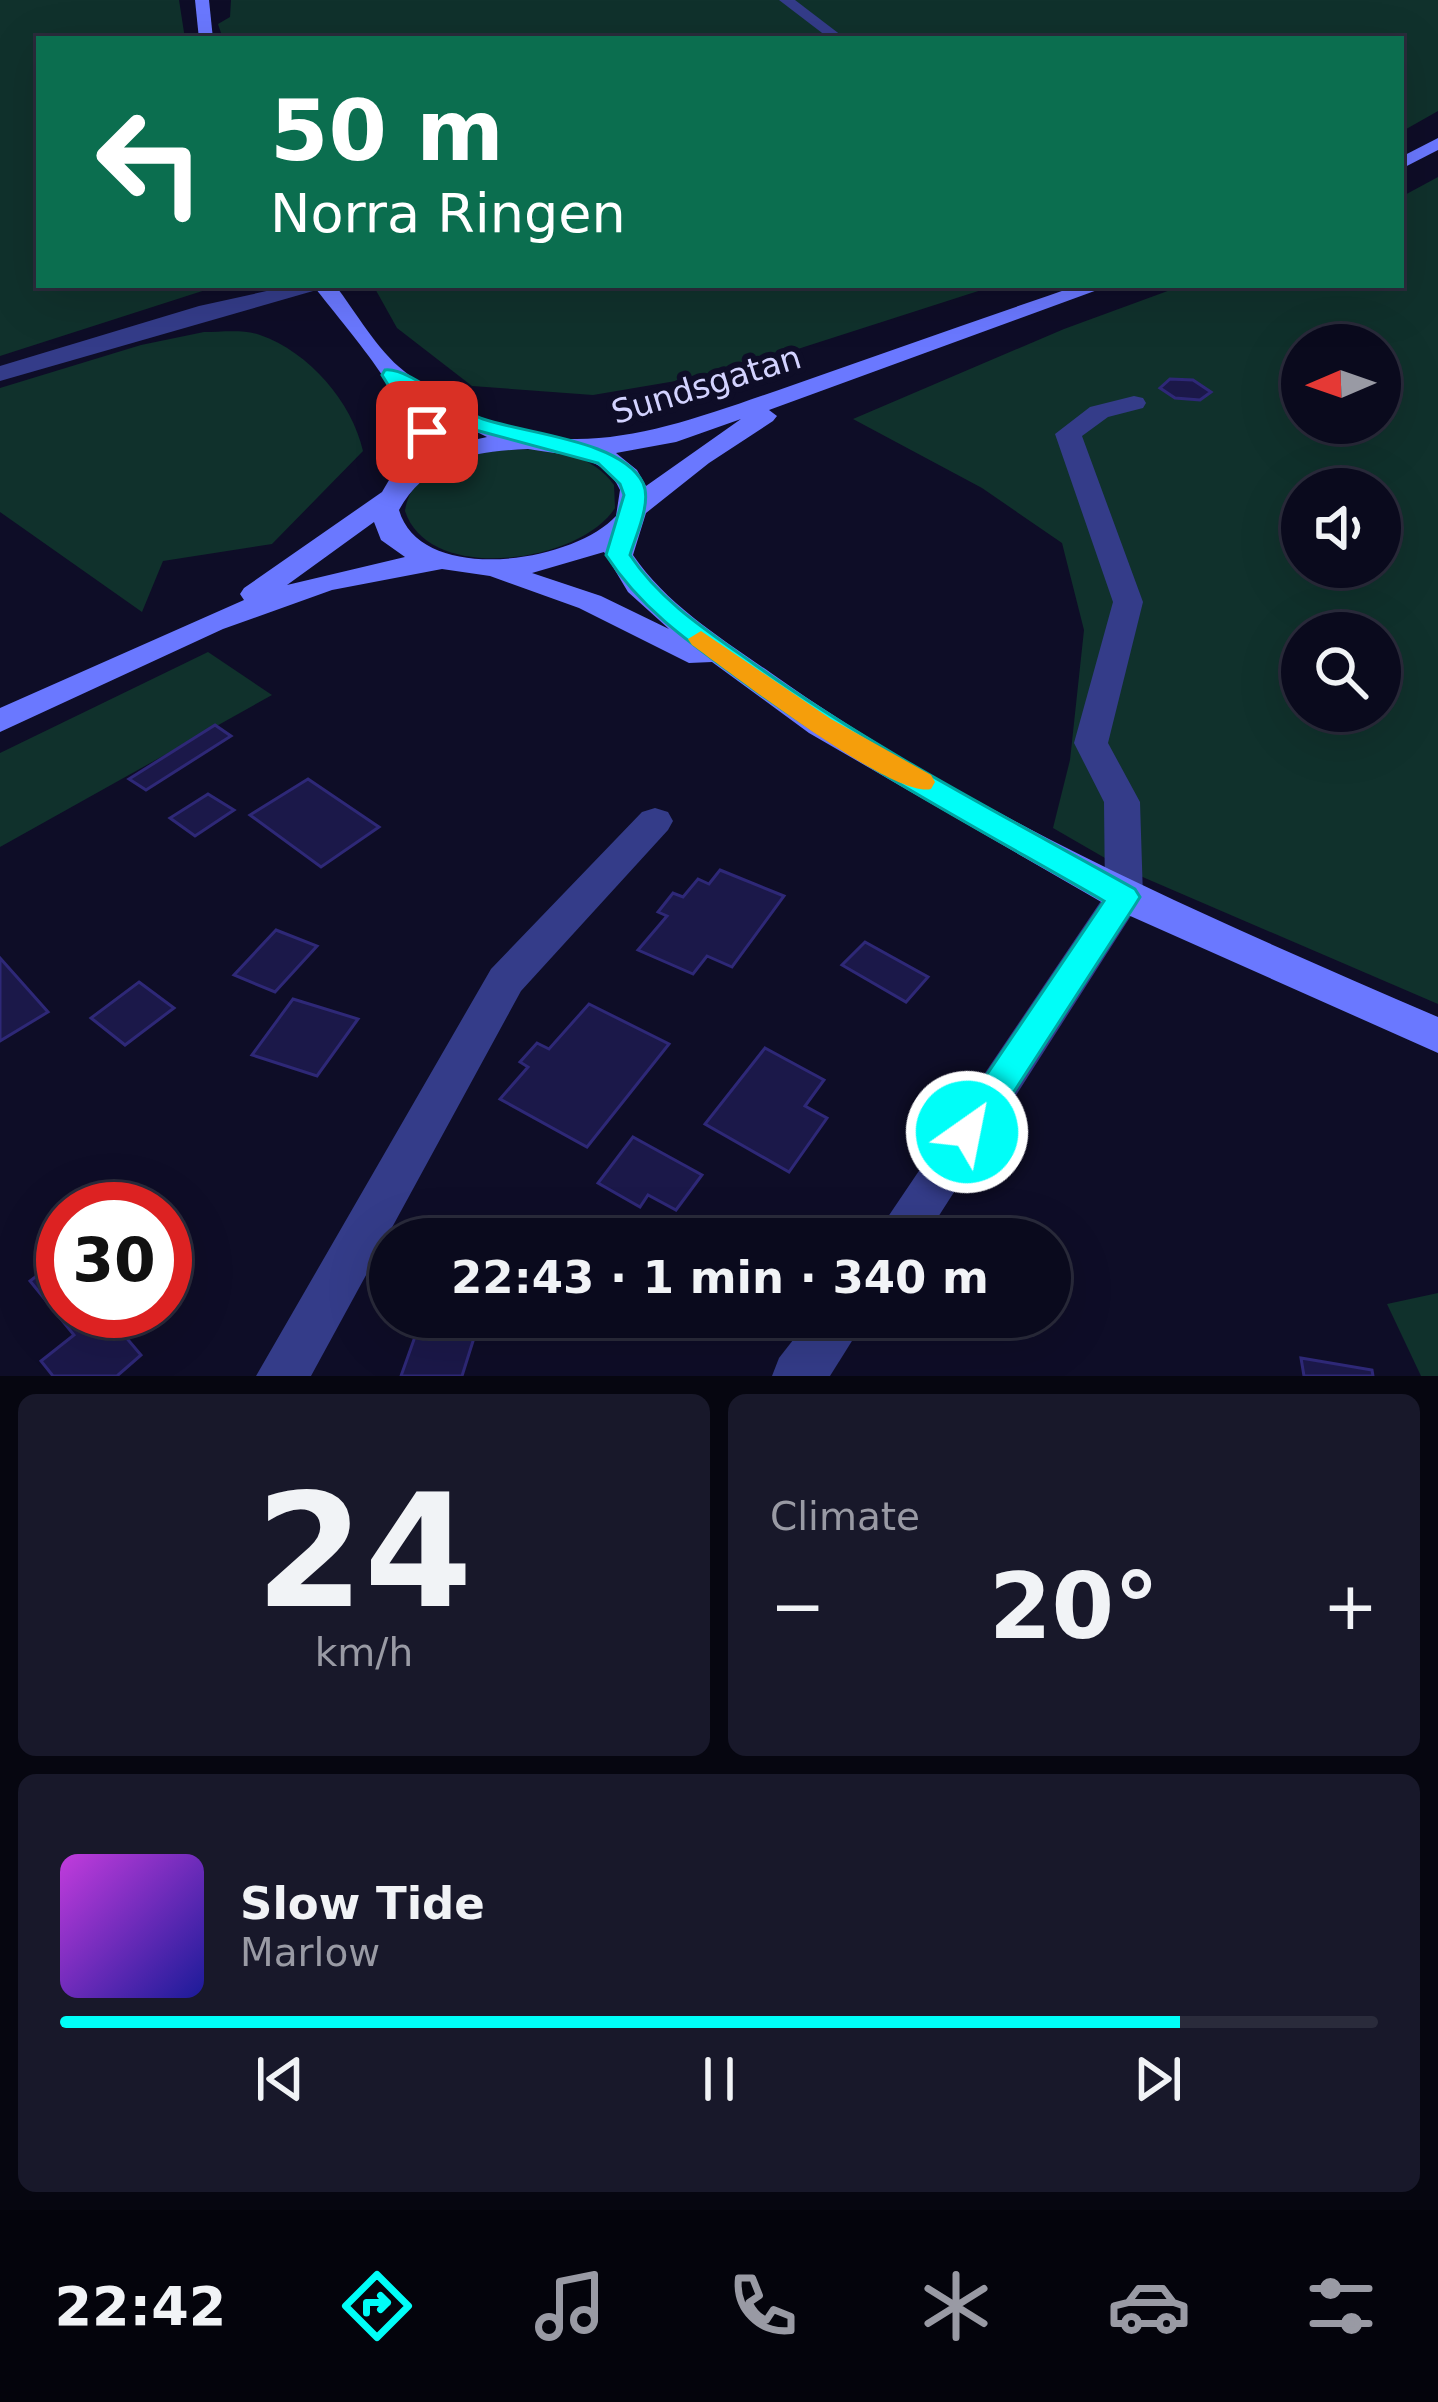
<!DOCTYPE html>
<html lang="en">
<head>
<meta charset="utf-8">
<style>
	body { margin:0; font-family:"DejaVu Sans",sans-serif; background:#18182a; color:#f1f3f6; height:100vh; display:flex; flex-direction:column; font-size:45px; white-space:nowrap }
	* { box-sizing:border-box; margin:0 }
	p { font-size:39px; color:#999aa4 }
	.icon { flex:none; width:66px; height:66px; fill:none; stroke:currentColor; stroke-width:2; stroke-linecap:round; stroke-linejoin:round }
	.map { position:relative; height:1376px; overflow:hidden }
	.drawer { display:flex; flex-direction:column; gap:18px; padding:18px; background:#060610; flex:1 }
	.drawer>* { flex:none }
	.banner { position:absolute; left:36px; top:36px; width:1368px; height:252px; border-radius:0px; box-shadow:0 12px 48px #0002,0 0 0 3px #2a2b3b; background:#0b6e4f; color:#fff; overflow:hidden }
	.needle { width:78px; rotate:268deg }
	.fabs { position:absolute; left:1281px; top:324px; display:grid; gap:24px }
	.fabs a { display:grid; place-items:center; width:120px; height:120px; border-radius:50%; background:#0a0a1d; box-shadow:0 12px 48px #0002,0 0 0 3px #2a2b3b; font-size:60px }
	.speed { position:absolute; left:36px; top:1182px; display:flex; gap:24px; font-size:60px; font-weight:700; text-align:center }
	.speed>* { display:grid; place-content:center; width:156px; height:156px; border-radius:50%; background:#0a0a1d; box-shadow:0 12px 48px #0002,0 0 0 3px #2a2b3b; line-height:1 }
	.speed .limit { border:18px solid #d22; background:#fff; color:#111 }
	.pin { position:absolute; display:grid; place-items:center; width:102px; height:102px; color:#fff; margin:-51px; border-radius:24px; box-shadow:0 6px 18px #0006 }
	.me { position:absolute; width:132px; margin:-66px; rotate:33deg; stroke-linejoin:round; filter:drop-shadow(0 0 9px #0008) }
	.turn { display:flex; align-items:center; gap:42px; height:252px; padding:0 36px; font-size:54px }
	.turn .icon { width:156px; height:156px; stroke-width:2.5 }
	.turn b { display:block; font-size:84px; line-height:102px }
	.big { font-size:90px; font-weight:700; line-height:1.1 }
	.drawer .tile { flex:1; display:flex; flex-direction:column; justify-content:center; gap:18px; min-width:0; padding:0 42px; border-radius:18px; background:#18182a }
	.drawer .dial { align-items:center; gap:0 }
	.dial b { font-size:156px; line-height:1 }
	.song { display:flex; align-items:center; gap:36px }
	.cover { width:144px; height:144px; border-radius:18px; background:linear-gradient(135deg,hsl(290 70% 55%),hsl(240 70% 35%)) }
	.played { height:12px; border-radius:6px; background:linear-gradient(90deg,#00fef8 85%,#2a2b3b 85%) }
	.keys { display:flex; justify-content:space-around; direction:ltr }
	.heat { display:flex; justify-content:space-between; align-items:center; font-size:66px; direction:ltr }
	.drawer .tiles { flex:1; display:grid; gap:18px; grid-template-columns:1fr 1fr }
	.tile:last-child { grid-column:span 2 }
	.trip { position:absolute; left:369px; top:1218px; width:702px; height:120px; border-radius:60px; background:#0a0a1d; box-shadow:0 12px 48px #0002,0 0 0 3px #2a2b3b; font-weight:700; line-height:120px; text-align:center }
	.dock { display:flex; height:192px; justify-content:space-around; align-items:center; background:#04040c; color:#999aa4 }
	.dock .icon { width:84px; height:84px }
	.dock .selected { color:#00fef8 }
	.dock b { font-size:54px; color:#f1f3f6 }
	.map>svg:first-child { display:block }
	.green { fill:#10312c; fill-rule:evenodd }
	.building { fill:#1b1849; stroke:#2e2877; stroke-width:3 }
	.lines { fill:none; stroke-linecap:round; stroke-linejoin:round }
	.minor { fill:#343c89; fill-rule:evenodd }
	.secondary { fill:#6a78ff; fill-rule:evenodd }
	.route { fill:#00fef8; stroke:#00a5a1; stroke-width:3 }
	.slow { fill:#f59e0b }
	.labels { text-anchor:middle; stroke-width:12; stroke-linejoin:round; paint-order:stroke }
	.far-street-label { font-size:33px; fill:#d3d3ff; stroke:#0e0d27 }
</style>
</head>
<body>
<div class="map">
<svg width="1438" height="1376" viewBox="0 0 1438 1376">
	<rect width="100%" height="100%" fill="#0e0d27"/>
	<!-- green -->
	<g class="green">
		<path d="M0,0H179L185,39H39V285H221L0,356Z"/>
		<path d="M231,0H1438V111L1401,132V39H223L218,24L230,17Z"/>
		<path d="M1438,177V1004L1124,869L1053,828L1070,760L1084,630L1062,543L982,488L853,419L1064,329L1184,285H1401V197ZM1302,345H1380V423H1302ZM1302,489H1380V567H1302ZM1302,633H1380V711H1302Z"/>
		<path d="M373,285H997L723,373L593,395L472,386L397,328Z"/>
		<path d="M204,332C221,332 244,329 260,335C309,352 352,402 363,451L272,544L163,561L142,612L0,512V388L141,345Z"/>
		<path d="M501,450C541,448 589,449 614,485L615,508C580,563 429,585 405,511C410,468 465,455 501,450Z"/>
		<path d="M208,652L272,695L0,847V753Z"/>
		<path d="M1438,1293V1376H1421L1387,1304Z"/>
	</g>
	<!-- building -->
	<g class="building">
		<path d="M1170,379L1193,380L1211,392L1200,400L1175,398L1160,388Z"/>
		<path d="M215,725L231,736L146,790L129,779Z"/>
		<path d="M308,779L379,827L321,867L250,815Z"/>
		<path d="M208,794L234,810L195,836L170,818Z"/>
		<path d="M720,870L784,896L732,967L707,956L693,974L638,950L667,916L658,912L673,893L683,897L698,879L709,884Z"/>
		<path d="M276,930L317,946L275,992L234,975Z"/>
		<path d="M865,942L928,977L906,1002L842,965Z"/>
		<path d="M0,958L48,1012L0,1041Z"/>
		<path d="M139,982L174,1008L125,1045L91,1018Z"/>
		<path d="M293,999L358,1019L317,1076L252,1055Z"/>
		<path d="M589,1004L669,1044L587,1147L500,1099L528,1067L520,1062L537,1043L549,1049Z"/>
		<path d="M765,1048L824,1080L805,1106L827,1118L789,1172L705,1124Z"/>
		<path d="M633,1137L702,1175L676,1210L648,1195L640,1207L598,1183Z"/>
		<path d="M63,1256V1311H112L107,1315L141,1355L117,1376H53L41,1361L74,1335L30,1281Z"/>
		<path d="M422,1317L479,1322L462,1376H401Z"/>
		<path d="M1301,1358L1372,1370L1373,1376H1304Z"/>
	</g>
	<g class="lines">
		<!-- minor -->
		<g class="minor">
			<path d="M779,0H795L846,39H830Z"/>
			<path d="M294,285H334L0,381V366L199,306Z"/>
			<path d="M1134,396L1143,398L1146,403L1143,408L1108,417L1082,436L1143,602L1108,743L1140,802L1143,897L924,1239H873L1105,895L1104,802L1074,743L1113,602L1055,434L1090,407Z"/>
			<path d="M655,808L668,812L673,821L668,830L521,991L311,1376H256L491,969L642,812Z"/>
			<path d="M811,1317H867L830,1376H772L779,1358Z"/>
		</g>
		<!-- secondary -->
		<g class="secondary">
			<path d="M195,0H209L213,39H199Z"/>
			<path d="M1438,138V150L1401,169V157Z"/>
			<path d="M313,285H335C356,312 377,350 404,371C539,482 648,435 793,385C888,351 984,318 1079,285H1111L769,410L777,416L773,421L709,463L646,513L633,555C667,605 721,638 771,673C976,818 1209,918 1438,1017V1053L1110,907L809,733L712,662L689,663L579,608L490,576L442,569L332,590L223,629L0,732V708L244,600L240,594L244,588L382,492L392,475L413,460C427,415 340,322 313,285ZM424,406L487,437L442,447L440,432ZM741,419L646,486L637,470L616,453L676,442ZM528,449C562,455 605,454 620,490L616,516C573,563 421,586 399,510C427,460 473,451 528,449ZM374,522L381,540L405,557L287,585ZM604,552L628,592L669,629L601,596L532,573Z"/>
		</g>
	</g>
	<!-- route -->
	<path class="route" d="M385,370C409,367 456,410 483,419C526,434 622,440 643,483C652,502 636,535 630,555C661,602 709,632 754,664C874,749 1006,817 1135,889L1140,897L1135,905L980,1144L967,1148L953,1144L948,1132L1104,901C981,830 855,764 741,680C690,643 641,609 606,555L624,495L620,484L598,463L468,428L419,402L438,432L435,436H420L382,375Z"/>
	<!-- slow -->
	<path class="slow" d="M701,631L831,719L931,775L935,782L931,789C893,799 730,672 692,645L688,639Z"/>
	<g class="labels">
		<!-- far-street labels -->
		<g class="far-street-label">
			<text transform="translate(706 384) rotate(-17)" y="12">Sundsgatan</text>
		</g>
	</g>
</svg>
<div class="fabs">
<a><svg class="needle" viewBox="-14 -14 28 28"><path d="M0-13l5 13h-10z" fill="#e53935"/><path d="M0 13l5-13h-10z" fill="#999aa4"/></svg></a>
<a><svg class="icon" aria-label="sound" viewBox="0 0 24 24"><path d="M4 9h4l5-4v14l-5-4H4zM17 9q2 3 0 6"/></svg></a>
<a><svg class="icon" aria-label="search" viewBox="0 0 24 24"><circle cx="10" cy="10" r="6"/><path d="M15 15l6 6"/></svg></a>
</div>
<div class="speed"><div class="limit">30</div></div>
<div class="pin" style="left:427px;top:432px;background:#d93025"><svg class="icon" aria-label="arrive" viewBox="0 0 24 24"><path d="M6 21V4h12l-3 4 3 4H6"/></svg></div>
<svg class="me" style="left:967px;top:1132px" viewBox="-20 -20 40 40"><circle r="17" fill="#00fef8" stroke="#fff" stroke-width="3"/><path d="M0-11L8 9 0 5-8 9z" fill="#fff"/></svg>
<div class="trip">22:43 · 1 min · 340 m</div>
<div class="banner">
<div class="turn"><svg class="icon" aria-label="left" viewBox="0 0 24 24"><path d="M17 20v-9H6M10 6l-5 5 5 5"/></svg><div><b>50 m</b>Norra Ringen</div></div>
</div>
</div>
<section class="drawer">
<div class="tiles">
<div class="tile dial"><b>24</b><p>km/h</p></div>
<div class="tile"><p>Climate</p>
<div class="heat"><a>−</a><b class="big">20°</b><a>+</a></div>
</div>
<div class="tile">
<div class="song"><i class="cover"></i><div><b>Slow Tide</b><p>Marlow</p></div></div>
<div class="played"></div>
<div class="keys"><svg class="icon" aria-label="previous" viewBox="0 0 24 24"><path d="M18 5L8 12l10 7zM5 5v14"/></svg><svg class="icon" aria-label="pause" viewBox="0 0 24 24"><path d="M8 5v14M16 5v14"/></svg><svg class="icon" aria-label="next" viewBox="0 0 24 24"><path d="M6 5l10 7-10 7zM19 5v14"/></svg></div>
</div>
</div>
</section>
<nav class="dock">
<b>22:42</b>
<svg class="icon selected" aria-label="directions" viewBox="0 0 24 24"><path d="M12 3l9 9-9 9-9-9zM9 14v-3h6M13 9l2 2-2 2"/></svg>
<svg class="icon" aria-label="music" viewBox="0 0 24 24"><path d="M9 18V5l10-2v13"/><circle cx="6" cy="18" r="3"/><circle cx="16" cy="16" r="3"/></svg>
<svg class="icon" aria-label="phone" viewBox="0 0 24 24"><path d="M5 4h4l2 5-3 2q2 4 5 5l2-3 5 2v4C11 20 4 13 5 4z"/></svg>
<svg class="icon" aria-label="climate" viewBox="0 0 24 24"><path d="M12 3v18M4 7l16 10M4 17L20 7"/></svg>
<svg class="icon" aria-label="car" viewBox="0 0 24 24"><path d="M5 17H2v-5l4-1 3-4h7l3 4 3 1v5h-3M9 17h6M6 11h13"/><circle cx="7" cy="17" r="2"/><circle cx="17" cy="17" r="2"/></svg>
<svg class="icon" aria-label="filters" viewBox="0 0 24 24"><path d="M4 7h16M4 17h16"/><circle cx="9" cy="7" r="2"/><circle cx="15" cy="17" r="2"/></svg>
</nav>
</body>
</html>
